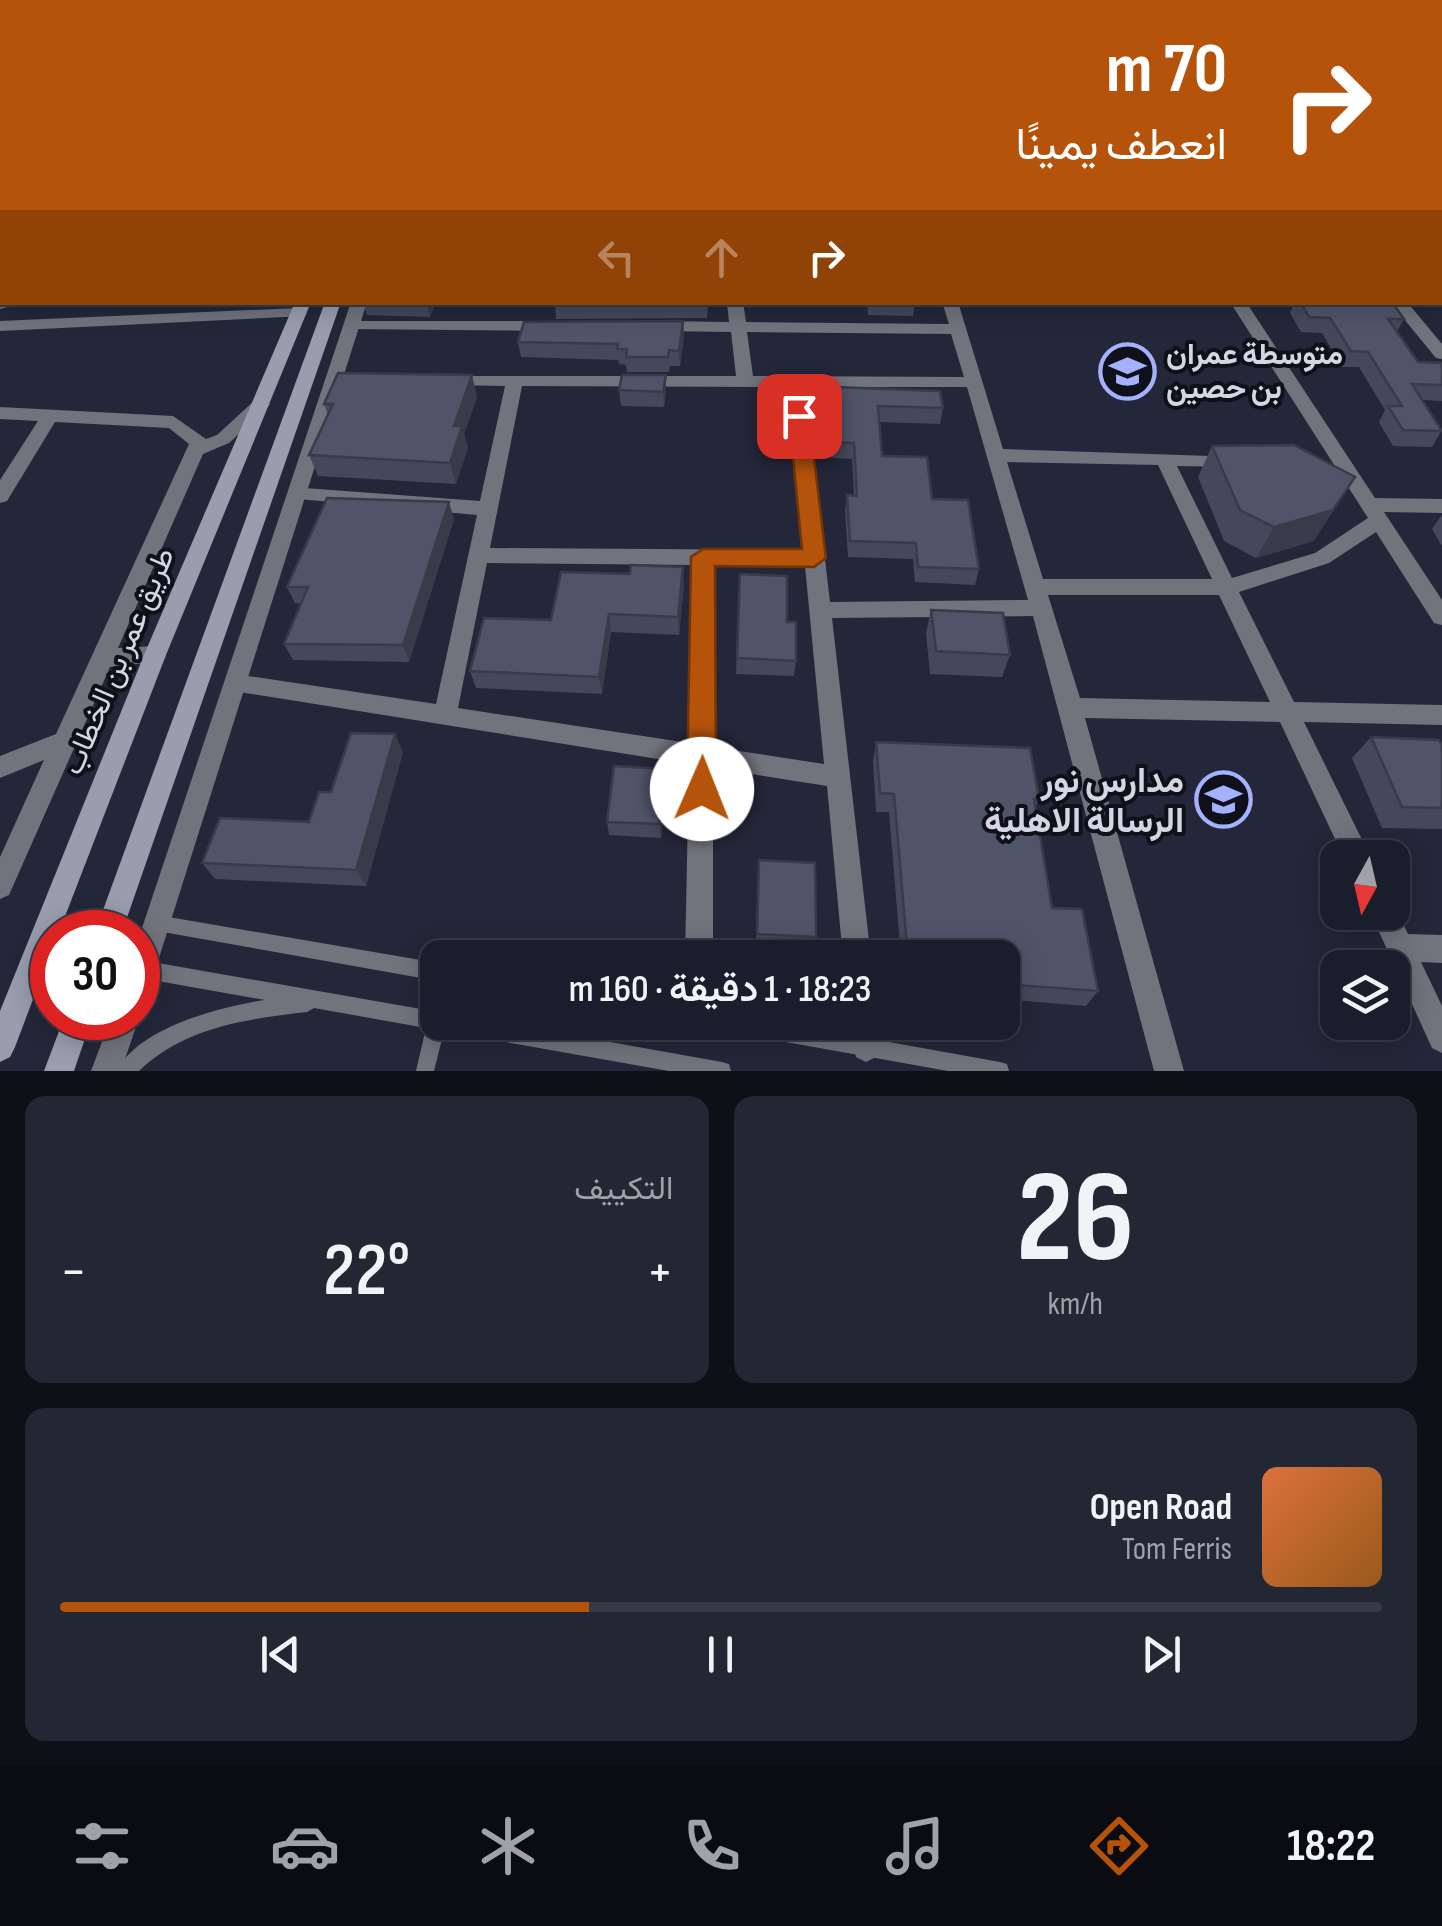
<!DOCTYPE html>
<html lang="ar">
<head>
<meta charset="utf-8">
<style>
	body { margin:0; font-family:"Sofia Sans Condensed",Vazirmatn,sans-serif; background:#232633; color:#f1f3f6; direction:rtl; height:100vh; display:flex; flex-direction:column; font-size:38px; white-space:nowrap }
	* { box-sizing:border-box; margin:0 }
	p { font-size:32px; color:#9fa2a9 }
	.icon { flex:none; width:55px; height:55px; fill:none; stroke:currentColor; stroke-width:2; stroke-linecap:round; stroke-linejoin:round }
	.map { position:relative; height:1071px; overflow:hidden; direction:ltr }
	.sheet { display:flex; flex-direction:column; gap:25px; padding:25px; background:#0e1018; flex:1 }
	.sheet>* { flex:none }
	.banner { position:absolute; left:0px; top:0px; width:1442px; height:305px; box-shadow:0 5px 25px #0003,0 0 0 2px #383b47; direction:rtl; background:#b45309; color:#fff; overflow:hidden }
	.needle { width:65px; rotate:188deg }
	.tools { position:absolute; left:1320px; top:840px; display:grid; gap:20px }
	.tools a { display:grid; place-items:center; width:90px; height:90px; border-radius:20px; background:#1a1d2b; box-shadow:0 5px 25px #0003,0 0 0 2px #383b47; font-size:50px }
	.speed { position:absolute; left:30px; top:910px; display:flex; gap:20px; font-size:50px; font-weight:700; text-align:center }
	.speed>* { display:grid; place-content:center; width:130px; height:130px; border-radius:50%; background:#1a1d2b; box-shadow:0 5px 25px #0003,0 0 0 2px #383b47; line-height:1 }
	.speed .limit { border:15px solid #d22; background:#fff; color:#111 }
	.pin { position:absolute; display:grid; place-items:center; width:85px; height:85px; color:#fff; margin:-42px; border-radius:20px; box-shadow:0 5px 15px #0006 }
	.me { position:absolute; width:110px; margin:-55px; rotate:1deg; stroke-linejoin:round; filter:drop-shadow(0 0 8px #0008) }
	.turn { display:flex; align-items:center; gap:35px; height:210px; padding:0 50px; font-size:45px }
	.turn .icon { width:130px; height:130px; stroke-width:2.5 }
	.turn b { display:block; font-size:70px; line-height:85px }
	.lanes { display:flex; align-items:center; height:95px; padding:0 50px; background:#0003; justify-content:center; gap:50px; direction:ltr }
	.lanes .off { opacity:.35 }
	.big { font-size:75px; font-weight:600; line-height:1.1 }
	.sheet .card { flex:1; display:flex; flex-direction:column; justify-content:center; gap:15px; min-width:0; padding:0 35px; border-radius:20px; background:#232633 }
	.sheet .dial { align-items:center; gap:0 }
	.dial b { font-size:130px; line-height:1 }
	.song { display:flex; align-items:center; gap:30px }
	.cover { width:120px; height:120px; border-radius:15px; background:linear-gradient(135deg,hsl(20 70% 55%),hsl(30 70% 35%)) }
	.played { height:10px; border-radius:5px; background:linear-gradient(90deg,#b45309 40%,#383b47 40%) }
	.keys { display:flex; justify-content:space-around; direction:ltr }
	.heat { display:flex; justify-content:space-between; align-items:center; font-size:55px; direction:ltr }
	.sheet .tiles { flex:1; display:grid; gap:25px; grid-template-columns:1fr 1fr }
	.card:last-child { grid-column:span 2 }
	.trip { position:absolute; left:420px; top:940px; width:600px; height:100px; border-radius:20px; background:#1a1d2b; box-shadow:0 5px 25px #0003,0 0 0 2px #383b47; font-weight:600; line-height:100px; text-align:center; direction:rtl }
	.tab-bar { display:flex; height:160px; justify-content:space-around; align-items:center; background:#0a0c11; color:#9fa2a9 }
	.tab-bar .icon { width:70px; height:70px }
	.tab-bar .on { color:#b45309 }
	.tab-bar b { font-size:45px; color:#f1f3f6 }
	.map>svg:first-child { display:block }
	.lines { fill:none; stroke-linecap:round; stroke-linejoin:round }
	.service { fill:#71737d; fill-rule:evenodd }
	.minor { fill:#71737d; fill-rule:evenodd }
	.tertiary { fill:#71737d; fill-rule:evenodd }
	.secondary { fill:#9a9dad; fill-rule:evenodd }
	.wall { fill:#44485a }
	.shaded-wall { fill:#373b4a }
	.building { fill:#4f5469; stroke:#373b4a; stroke-width:2.5 }
	.route { fill:#b45309; stroke:#753606; stroke-width:2.5 }
	.labels { text-anchor:middle; stroke-width:8; stroke-linejoin:round; paint-order:stroke }
	.poi-label { font-size:30px; font-weight:bold; fill:#d4d7e3; stroke:#0f1019; text-anchor:start }
	.street-label { font-size:30px; fill:#d4d7e3; stroke:#0f1019 }
	.near-poi-label { font-size:35px; font-weight:bold; fill:#d4d7e3; stroke:#0f1019; text-anchor:end }
</style>
</head>
<body>
<div class="map">
<svg width="1442" height="1071" viewBox="0 0 1442 1071">
	<rect width="100%" height="100%" fill="#232739"/>
	<g class="lines">
		<!-- service -->
		<g class="service">
			<path d="M157,915L438,963V981L157,931L151,929L149,923L151,917Z"/>
			<path d="M141,960L438,1012V1022H498L722,1062L729,1064L731,1071H669L444,1031L434,1071H416L426,1028L314,1008L307,1012C247,1019 184,1027 139,1071H117C137,1028 222,1006 265,1000L141,978L138,976V962Z"/>
			<path d="M715,1022H778L1000,1062L1007,1064L1009,1071H948L724,1031L718,1028Z"/>
		</g>
		<!-- minor -->
		<g class="minor">
			<path d="M145,0H157L158,2H147Z"/>
			<path d="M455,0H999L1000,2H454Z"/>
			<path d="M1049,0H1060L1061,2H1051Z"/>
			<rect x="0" y="7" width="2" height="6"/>
			<rect x="1440" y="76" width="2" height="8"/>
			<path d="M0,129L2,130V141L0,140Z"/>
			<path d="M1440,293H1442V303L1439,302Z"/>
			<path d="M727,302H743L746,322L949,324L942,302H958L1003,449L1241,457L1243,461L1234,467L1177,466L1232,578L1315,553L1368,518L1230,302H1246L1375,498L1442,499V513L1384,512L1442,600V625L1434,623L1376,532L1329,563L1239,592L1294,702L1442,705V725L1304,722L1371,858H1344L1280,722L1085,718L1184,1071H1154L1033,616L832,618L871,958H843L827,786L713,768V958H685L689,764L227,690L224,683L227,676L235,674L436,704L477,515L298,499L288,492L291,487L480,501L505,386L445,385L439,384L436,380L439,376H736L731,332L659,331L651,326L659,321L729,322ZM747,332L951,334L964,377L753,376ZM522,386L788,387L804,550L490,548ZM805,387H967L1028,600L830,602ZM1007,462L1158,465L1212,579H1043ZM487,563L693,565L689,743L458,708ZM713,565L805,566L824,764L713,747ZM1048,595H1219L1270,702L1080,698Z"/>
			<path d="M1390,302H1407L1442,344V359L1436,358Z"/>
			<path d="M352,321H550L558,326L550,331L346,329V323Z"/>
			<path d="M261,398L270,404L267,408L229,443L203,454L118,648L155,646L163,649L166,655L163,661L110,667L9,895L0,899V857L44,760L0,778V756L56,734L189,444L169,428L55,422L7,501L0,503V480L38,421L0,419V407L173,416L206,439L217,435L255,400Z"/>
			<path d="M1393,903L1408,934L1442,935V963L1421,962L1442,1006V1053L1432,1048L1370,912H1392Z"/>
			<path d="M850,1022H878L881,1047L876,1057L866,1062L856,1057Z"/>
		</g>
		<!-- tertiary -->
		<g class="tertiary">
			<path d="M1377,0H1389L1390,2H1379Z"/>
			<path d="M1400,0H1412L1413,2H1402Z"/>
			<rect x="1440" y="25" width="2" height="8"/>
			<rect x="1440" y="46" width="2" height="8"/>
			<rect x="1440" y="115" width="2" height="8"/>
			<path d="M0,299L2,302H26L0,309Z"/>
			<path d="M351,302H367L152,980L148,990L138,994V940Z"/>
			<path d="M299,308L307,313L305,316L0,331V321Z"/>
			<path d="M138,1013L139,1018L121,1071H91L111,1018H138Z"/>
		</g>
		<!-- secondary -->
		<g class="secondary">
			<path d="M295,302H311L166,655L59,932H52V949L15,1047L10,1057L0,1062V1011L144,655Z"/>
			<path d="M325,302H341L122,932H95Z"/>
			<path d="M64,1018H92L74,1071H44Z"/>
		</g>
	</g>
	<!-- wall -->
	<g class="wall">
		<path d="M1427,0H1442V14L1440,13V2H1429Z"/>
		<path d="M363,302H436L430,317L367,315Z"/>
		<path d="M555,302H708L707,318L556,319Z"/>
		<path d="M867,302H915L913,316L868,315Z"/>
		<path d="M1295,302H1392L1404,319L1397,331L1418,362L1442,363V401L1423,400L1442,430L1432,447L1393,446L1379,422L1385,410L1359,367H1342L1322,333L1301,332L1290,313Z"/>
		<path d="M683,321L684,336L680,366H670L669,372H627L626,365L619,364L618,360L521,357L518,342Z"/>
		<path d="M834,387L943,408L940,424L879,422L882,456L932,499L979,569L975,585L915,582L913,559L848,557L845,511L847,495L854,496L852,459L832,458Z"/>
		<path d="M619,390H666L664,407L621,406Z"/>
		<path d="M477,397L464,434L468,448L456,484L318,476L309,455L328,415L324,404Z"/>
		<path d="M1212,446L1314,541L1256,558L1224,541L1198,477Z"/>
		<path d="M1442,515V546L1432,529Z"/>
		<path d="M454,519L409,662L293,660L284,644L301,604L295,603L287,587Z"/>
		<path d="M740,574L787,622L796,661L794,676L736,674Z"/>
		<path d="M684,585L679,635L611,632L602,694L476,688L470,671L551,620Z"/>
		<path d="M931,610L1010,655L1002,677L930,674L926,633Z"/>
		<path d="M1371,737L1442,745V829L1382,828L1352,758Z"/>
		<path d="M876,742L1039,799L1035,808L1052,908L1098,991L1086,1006L1002,999V958H901L889,812H876L873,761Z"/>
		<path d="M403,752L366,886L215,879L202,863L309,822L331,792Z"/>
		<path d="M666,783L661,838L609,835L607,822Z"/>
		<path d="M759,860L816,937L814,949L756,946Z"/>
	</g>
	<!-- shaded-wall -->
	<g class="shaded-wall">
		<path d="M426,302H436L430,317Z"/>
		<path d="M683,321L684,336L680,366L679,351Z"/>
		<path d="M472,375L477,397L464,434L468,448L456,484L450,463L454,426Z"/>
		<path d="M666,375V390L664,407L663,392Z"/>
		<path d="M1355,477L1314,541L1256,558L1274,527Z"/>
		<path d="M449,502L454,519L409,662L403,645Z"/>
		<path d="M683,567L684,585L679,635L678,617Z"/>
		<path d="M609,614L611,632L602,694L599,677Z"/>
		<path d="M395,734L403,752L366,886L356,870Z"/>
		<path d="M665,769L666,783L661,838L659,824Z"/>
	</g>
	<!-- building -->
	<g class="building">
		<path d="M1126,0H1218L1220,2H1127Z"/>
		<rect x="1440" y="130" width="2" height="80"/>
		<path d="M1440,239L1442,242V264H1440Z"/>
		<path d="M555,302H686L554,304Z"/>
		<path d="M1300,302H1392L1404,319H1388L1418,362L1442,363V385L1412,384L1442,431L1403,430L1388,406H1402L1368,352L1351,351L1330,318L1309,317Z"/>
		<path d="M683,321L679,351L669,350L668,357H626L627,349H617L618,344L518,342L524,322Z"/>
		<path d="M338,373L472,375L454,426H462L450,463L309,455L333,404H324Z"/>
		<path d="M622,375H666L663,392L619,390Z"/>
		<path d="M834,387L940,391L943,408L878,406L882,456L927,457L932,499L968,500L979,569L918,567L916,543L850,541L847,495L857,496L854,443L833,442Z"/>
		<path d="M1294,445L1355,477L1333,510L1274,527L1240,510L1212,446Z"/>
		<path d="M327,498L449,502L403,645L284,644L308,587H287Z"/>
		<path d="M631,565L683,567L678,617L609,614L599,677L470,671L484,618L551,620L561,572L630,574Z"/>
		<path d="M740,574L787,576V622H796V661L737,658Z"/>
		<path d="M931,610L1003,613L1010,655L936,651Z"/>
		<path d="M351,733L395,734L356,870L202,863L220,818L309,822L319,792H331Z"/>
		<path d="M1371,737L1439,740L1442,745V808L1402,807Z"/>
		<path d="M876,742L1030,748L1039,799H1034L1052,908L1082,909L1098,991L1002,984V958H908L894,794L880,793Z"/>
		<path d="M614,766L665,769L659,824L607,822Z"/>
		<path d="M759,860L815,863L816,937L757,934Z"/>
	</g>
	<!-- route -->
	<path class="route" d="M799,410L809,416L826,558L814,567L715,566L716,789L711,798L702,802L692,798L687,789L691,557L703,549H802L789,416Z"/>
	<!-- icons -->
	<defs>
		<symbol id="school-ring" viewBox="-11 -11 22 22"><circle r="9.5" fill="#0f1019" stroke="#a4b1fc" stroke-width="1.5"/><path d="M0-5L7-2L0 1L-7-2ZM-4 1L0 2.5L4 1V4Q0 6-4 4Z" fill="#a4b1fc"/></symbol>
	</defs>
	<g fill-rule="evenodd">
		<use href="#school-ring" x="1096" y="340" width="63" height="63"/>
		<use href="#school-ring" x="1192" y="768" width="63" height="63"/>
	</g>
	<g class="labels">
		<!-- poi labels -->
		<g class="poi-label">
			<text x="1166" y="364">متوسطة عمران<tspan x="1166" dy="34">بن حصين</tspan></text>
		</g>
		<!-- street labels -->
		<g class="street-label">
			<text transform="translate(118 661) rotate(-67)" y="10">طريق عمر بن الخطاب</text>
		</g>
		<!-- near-poi labels -->
		<g class="near-poi-label">
			<text x="1184" y="792">مدارس نور<tspan x="1184" dy="40">الرسالة الاهلية</tspan></text>
		</g>
	</g>
</svg>
<div class="tools">
<a><svg class="needle" viewBox="-14 -14 28 28"><path d="M0-13l5 13h-10z" fill="#e53935"/><path d="M0 13l5-13h-10z" fill="#9fa2a9"/></svg></a>
<a><svg class="icon" aria-label="layers" viewBox="0 0 24 24"><path d="M12 4l9 5-9 5-9-5zM3 14l9 5 9-5"/></svg></a>
</div>
<div class="speed"><div class="limit">30</div></div>
<div class="pin" style="left:799px;top:416px;background:#d93025"><svg class="icon" aria-label="arrive" viewBox="0 0 24 24"><path d="M6 21V4h12l-3 4 3 4H6"/></svg></div>
<svg class="me" style="left:702px;top:789px" viewBox="-20 -20 40 40"><circle r="19" fill="#fff"/><path d="M0-13L10 11 0 6-10 11z" fill="#b45309"/></svg>
<div class="trip">18:23 · 1 دقيقة · 160 m</div>
<div class="banner">
<div class="turn"><svg class="icon" aria-label="right" viewBox="0 0 24 24"><path d="M7 20v-9h11M14 6l5 5-5 5"/></svg><div><b>70 m</b>انعطف يمينًا</div></div>
<div class="lanes"><svg class="icon off" aria-label="left" viewBox="0 0 24 24"><path d="M17 20v-9H6M10 6l-5 5 5 5"/></svg><svg class="icon off" aria-label="ahead" viewBox="0 0 24 24"><path d="M12 20V5M6 11l6-6 6 6"/></svg><svg class="icon" aria-label="right" viewBox="0 0 24 24"><path d="M7 20v-9h11M14 6l5 5-5 5"/></svg></div>
</div>
</div>
<section class="sheet">
<div class="tiles">
<div class="card dial"><b>26</b><p>km/h</p></div>
<div class="card"><p>التكييف</p>
<div class="heat"><a>−</a><b class="big">22°</b><a>+</a></div>
</div>
<div class="card">
<div class="song"><i class="cover"></i><div><b>Open Road</b><p>Tom Ferris</p></div></div>
<div class="played"></div>
<div class="keys"><svg class="icon" aria-label="previous" viewBox="0 0 24 24"><path d="M18 5L8 12l10 7zM5 5v14"/></svg><svg class="icon" aria-label="pause" viewBox="0 0 24 24"><path d="M8 5v14M16 5v14"/></svg><svg class="icon" aria-label="next" viewBox="0 0 24 24"><path d="M6 5l10 7-10 7zM19 5v14"/></svg></div>
</div>
</div>
</section>
<nav class="tab-bar">
<b>18:22</b>
<svg class="icon on" aria-label="directions" viewBox="0 0 24 24"><path d="M12 3l9 9-9 9-9-9zM9 14v-3h6M13 9l2 2-2 2"/></svg>
<svg class="icon" aria-label="music" viewBox="0 0 24 24"><path d="M9 18V5l10-2v13"/><circle cx="6" cy="18" r="3"/><circle cx="16" cy="16" r="3"/></svg>
<svg class="icon" aria-label="phone" viewBox="0 0 24 24"><path d="M5 4h4l2 5-3 2q2 4 5 5l2-3 5 2v4C11 20 4 13 5 4z"/></svg>
<svg class="icon" aria-label="climate" viewBox="0 0 24 24"><path d="M12 3v18M4 7l16 10M4 17L20 7"/></svg>
<svg class="icon" aria-label="car" viewBox="0 0 24 24"><path d="M5 17H2v-5l4-1 3-4h7l3 4 3 1v5h-3M9 17h6M6 11h13"/><circle cx="7" cy="17" r="2"/><circle cx="17" cy="17" r="2"/></svg>
<svg class="icon" aria-label="filters" viewBox="0 0 24 24"><path d="M4 7h16M4 17h16"/><circle cx="9" cy="7" r="2"/><circle cx="15" cy="17" r="2"/></svg>
</nav>
</body>
</html>
